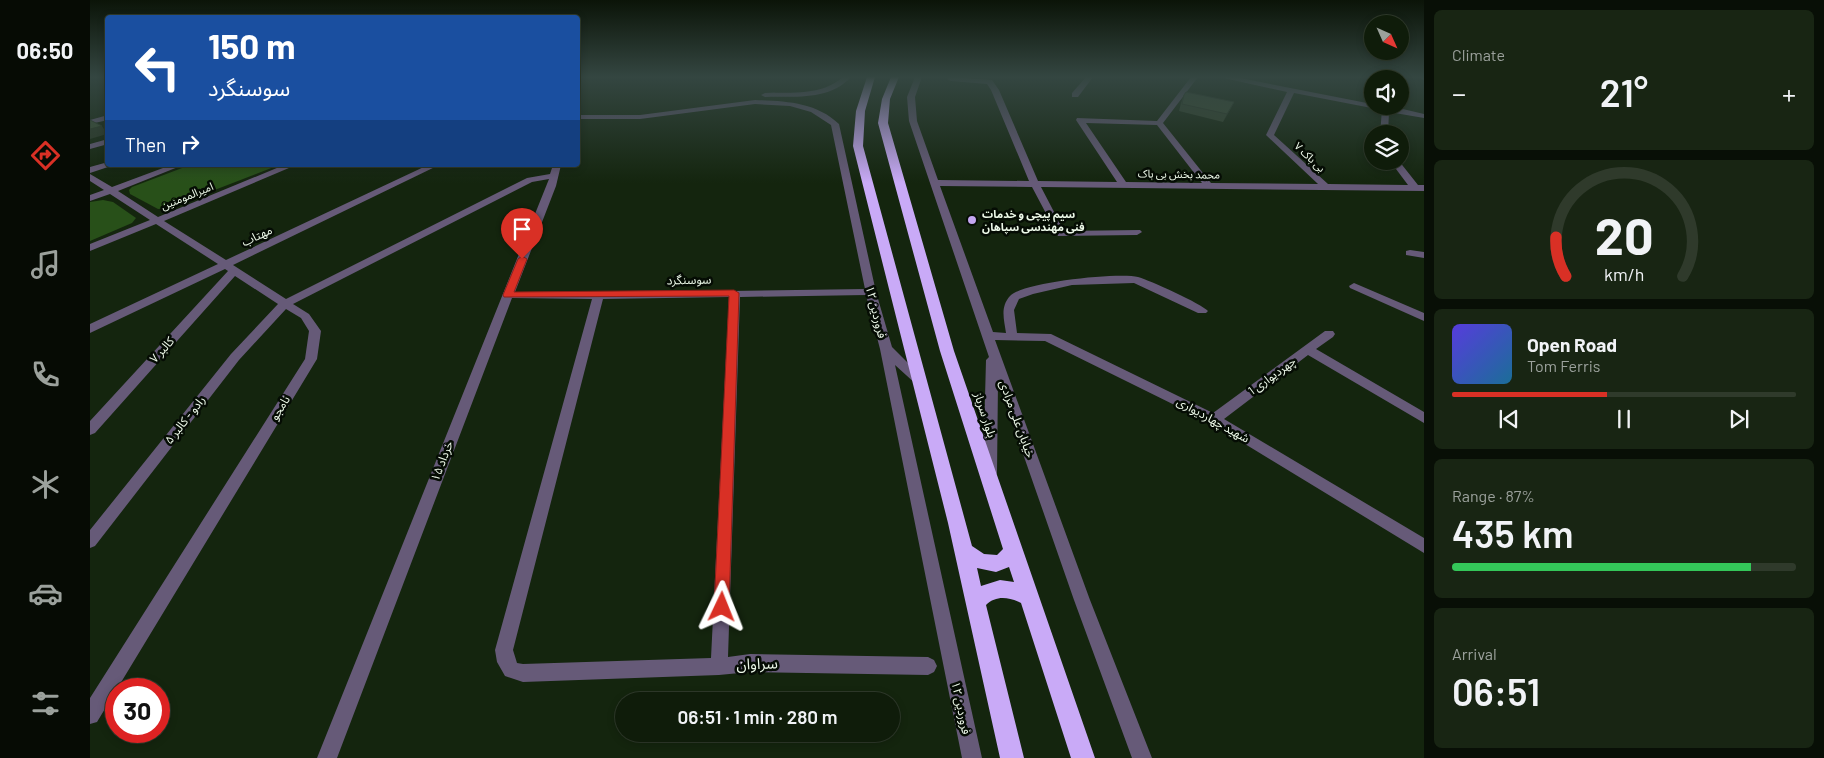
<!DOCTYPE html>
<html lang="en">
<head>
<meta charset="utf-8">
<style>
	body { margin:0; font-family:Barlow,"Noto Sans Arabic",sans-serif; background:#182513; color:#f1f3f6; height:100vh; display:flex; flex-direction:column; font-size:19px; white-space:nowrap }
	* { box-sizing:border-box; margin:0 }
	p { font-size:16px; color:#9ba19c }
	.icon { flex:none; width:28px; height:28px; fill:none; stroke:currentColor; stroke-width:2; stroke-linecap:round; stroke-linejoin:round }
	.map { position:relative; flex:1; overflow:hidden }
	.drawer { display:flex; flex-direction:column; gap:10px; padding:10px; background:#080f06; width:400px }
	.drawer>* { flex:none }
	.top-card { position:absolute; left:15px; top:15px; width:475px; height:152px; border-radius:5px; box-shadow:0 2px 8px #0003,0 0 0 1px #2f3a2b; background:#1a4fa0; color:#fff; overflow:hidden }
	.needle { width:32px; rotate:135deg }
	.fabs { position:absolute; left:1274px; top:15px; display:grid; gap:10px }
	.fabs a { display:grid; place-items:center; width:45px; height:45px; border-radius:50%; background:#0f1c0a; box-shadow:0 2px 8px #0003,0 0 0 1px #2f3a2b; font-size:25px }
	.speed { position:absolute; left:15px; top:678px; display:flex; gap:10px; font-size:25px; font-weight:700; text-align:center }
	.speed>* { display:grid; place-content:center; width:65px; height:65px; border-radius:50%; background:#0f1c0a; box-shadow:0 2px 8px #0003,0 0 0 1px #2f3a2b; line-height:1 }
	.speed .limit { border:8px solid #d22; background:#fff; color:#111 }
	.pin { position:absolute; display:grid; place-items:center; width:42px; height:42px; color:#fff; margin:-51px -21px; border-radius:50% 50% 50% 0; rotate:-45deg; box-shadow:0 0 5px #0007 }
	.pin .icon { rotate:45deg }
	.me { position:absolute; width:55px; margin:-28px; rotate:2deg; stroke-linejoin:round; filter:drop-shadow(0 0 4px #0008) }
	.turn { display:flex; align-items:center; gap:18px; height:105px; padding:0 20px; font-size:22px }
	.turn .icon { width:65px; height:65px; stroke-width:2.5 }
	.turn b { display:block; font-size:35px; line-height:42px }
	.then { display:flex; align-items:center; height:48px; padding:0 20px; background:#0003; gap:10px; font-size:19px }
	.big { font-size:38px; font-weight:600; line-height:1.1 }
	.drawer .widget { flex:1; display:flex; flex-direction:column; justify-content:center; gap:8px; min-width:0; padding:0 18px; border-radius:8px; background:#182513 }
	.drawer .dial { align-items:center; gap:0 }
	.dial svg { height:130px; overflow:visible; fill:none; stroke:#2f3a2b; stroke-width:7; stroke-linecap:round; text-anchor:middle }
	.dial text { fill:#f1f3f6; stroke:none }
	.song { display:flex; align-items:center; gap:15px }
	.cover { width:60px; height:60px; border-radius:8px; background:linear-gradient(135deg,hsl(250 70% 55%),hsl(200 70% 35%)) }
	.played { height:5px; border-radius:2px; background:linear-gradient(90deg,#d93025 45%,#2f3a2b 45%) }
	.keys { display:flex; justify-content:space-around; direction:ltr }
	.heat { display:flex; justify-content:space-between; align-items:center; font-size:28px; direction:ltr }
	.charge { height:8px; border-radius:4px; background:linear-gradient(90deg,#34c759 87%,#2f3a2b 0) }
	.trip { position:absolute; left:525px; top:692px; width:285px; height:50px; border-radius:25px; background:#0f1c0a; box-shadow:0 2px 8px #0003,0 0 0 1px #2f3a2b; font-weight:600; line-height:50px; text-align:center }
	main { display:flex; flex:1; min-height:0 }
	.tab-bar { display:flex; flex-direction:column; width:90px; justify-content:space-around; align-items:center; background:#060b04; color:#9ba19c }
	.tab-bar .icon { width:35px; height:35px }
	.tab-bar .active { color:#d93025 }
	.tab-bar b { font-size:22px; color:#f1f3f6 }
	.map>svg:first-child { display:block }
	.green { fill:#285019 }
	.lines { fill:none; stroke-linecap:round; stroke-linejoin:round }
	.minor { fill:#665a78; fill-rule:evenodd }
	.highway { fill:#c9aaf7; fill-rule:evenodd }
	.wall { fill:#34452e }
	.shaded-wall { fill:#2a3826 }
	.building { fill:#3c5036; stroke:#2a3826 }
	.route { fill:#d93025; stroke:#8d1f18 }
	.poi-dot { fill:#c4a7f1; stroke:#050c04; stroke-width:2 }
	.labels { text-anchor:middle; stroke-width:5; stroke-linejoin:round; paint-order:stroke }
	.far-street-label { font-size:11px; fill:#edf9e9; stroke:#050c04 }
	.far-poi-label { font-size:11px; font-weight:bold; fill:#edf9e9; stroke:#050c04; text-anchor:start }
	.street-label { font-size:12px; fill:#edf9e9; stroke:#050c04 }
	.near-street-label { font-size:15px; fill:#edf9e9; stroke:#050c04 }
</style>
</head>
<body>
<main>
<nav class="tab-bar">
<b>06:50</b>
<svg class="icon active" aria-label="directions" viewBox="0 0 24 24"><path d="M12 3l9 9-9 9-9-9zM9 14v-3h6M13 9l2 2-2 2"/></svg>
<svg class="icon" aria-label="music" viewBox="0 0 24 24"><path d="M9 18V5l10-2v13"/><circle cx="6" cy="18" r="3"/><circle cx="16" cy="16" r="3"/></svg>
<svg class="icon" aria-label="phone" viewBox="0 0 24 24"><path d="M5 4h4l2 5-3 2q2 4 5 5l2-3 5 2v4C11 20 4 13 5 4z"/></svg>
<svg class="icon" aria-label="climate" viewBox="0 0 24 24"><path d="M12 3v18M4 7l16 10M4 17L20 7"/></svg>
<svg class="icon" aria-label="car" viewBox="0 0 24 24"><path d="M5 17H2v-5l4-1 3-4h7l3 4 3 1v5h-3M9 17h6M6 11h13"/><circle cx="7" cy="17" r="2"/><circle cx="17" cy="17" r="2"/></svg>
<svg class="icon" aria-label="filters" viewBox="0 0 24 24"><path d="M4 7h16M4 17h16"/><circle cx="9" cy="7" r="2"/><circle cx="15" cy="17" r="2"/></svg>
</nav>
<div class="map">
<svg width="1334" height="758" viewBox="0 0 1334 758">
	<rect width="100%" height="100%" fill="#14250e"/>
	<!-- green -->
	<g class="green">
		<path d="M100,165H189L78,208L68,209L40,194L39,190L42,187Z"/>
		<path d="M13,200L23,202L46,218L42,223L0,241V202Z"/>
	</g>
	<g class="lines">
		<!-- minor -->
		<g class="minor">
			<path d="M753,77H761C739,101 705,96 675,97L671,95L675,93C702,92 731,96 753,77Z"/>
			<path d="M825,77H832L825,97L827,121L848,180L939,181L901,90L897,84L861,81L857,79L859,77L902,80L909,90L948,181L1027,182L986,120L987,118L1067,121L1101,77H1108L1073,123L1121,183L1228,184L1176,135L1197,92L1129,77H1145L1282,104V106H1300L1334,114V118L1299,112L1298,134H1290L1292,110L1204,93L1184,135L1238,184L1318,185L1300,161H1309L1328,185H1334V191L951,187L974,231L1050,230L1052,232L1047,235L968,236L942,187L850,186L903,332L916,333C914,319 910,307 920,296C932,282 1030,272 1048,277C1059,280 1112,304 1118,311L1116,313H1108L1044,283L982,285L943,294L929,299L924,310L927,333L961,334L1123,413L1235,331H1243L1245,334L1243,337L1226,349L1334,412V423L1218,355L1134,419L1334,538V553L1119,422L955,341L905,340L1000,600L1062,758H1042L984,600L908,382L907,473L905,477L900,479L895,477L893,473L896,360L899,357L819,121L817,97ZM996,123L1067,125L1112,183L1036,182Z"/>
			<path d="M996,77H1003L988,97H982V93Z"/>
			<rect x="1294" y="77" width="8" height="2"/>
			<path d="M1328,77H1334V80Z"/>
			<path d="M665,100C695,101 726,102 749,124L786,292L802,347L837,382L831,386L827,385L805,365L892,758H872L790,349L776,295L650,297L638,657L660,654L838,657L844,660L847,666L844,672L838,675L660,672L629,675L433,682L415,676L407,662L405,650L502,299L422,298L247,758H227L459,179L442,182L203,304L219,314L231,331L227,359L7,722L0,724V698L215,359L219,331L211,318L196,309L149,360L5,546L0,548V530L141,354L188,304L145,276L5,433L0,435V421L138,271L135,269L0,333V324L128,264L66,224L0,251V244L60,220L20,194L0,201V195L14,190L0,181V174L22,187L81,165H93L28,191L68,217L194,165H206L74,221L136,260L338,165H349L143,265L196,299L437,178L460,174L463,165H471L466,186L425,292L508,293L775,289L741,125L721,112L700,106L665,104L550,119H488V115H550ZM639,297L621,658L433,664L427,663L423,650L513,299Z"/>
			<path d="M18,115V120L0,124V120Z"/>
			<path d="M18,139V144L0,149V144Z"/>
			<path d="M18,162V165L21,166L0,173V167Z"/>
			<path d="M1320,250L1334,252V258L1316,255V251Z"/>
			<path d="M1264,283L1334,313V321L1260,288L1259,286Z"/>
		</g>
		<!-- highway -->
		<path class="highway" d="M777,77H785L775,111L773,146L882,546L894,554L907,555L913,549L850,351L788,123L792,99L801,77H809L800,99L798,123L864,351L1005,758H981L931,603C919,597 906,595 896,605L934,758H910L858,523L763,146L766,111ZM919,567L924,582L910,580L891,586L887,568L906,572Z"/>
	</g>
	<!-- wall -->
	<path class="wall" d="M1094,95L1144,102L1133,122L1089,111L1091,103Z"/>
	<!-- shaded-wall -->
	<g class="shaded-wall">
		<path d="M1144,102L1140,110L1133,122L1137,114Z"/>
		<path d="M12,126L17,134L0,139V129Z"/>
	</g>
	<!-- building -->
	<g class="building">
		<path d="M1096,92L1144,102L1137,114L1092,104L1094,95Z"/>
		<path d="M0,120L12,126L0,129Z"/>
	</g>
	<!-- sky -->
	<linearGradient id="sky" x2="0" y2="1"><stop stop-color="#0b1408"/><stop offset="0.42" stop-color="#344641"/><stop offset="1" stop-color="#344641" stop-opacity="0"/></linearGradient>
	<rect width="1334" height="183" fill="url(#sky)"/>
	<!-- route -->
	<path class="route" d="M432,256L437,259L424,292L644,290L649,293L639,607L637,612L632,614L626,612L624,607L639,296L414,297L413,295L428,259Z"/>
	<!-- markers -->
	<circle class="poi-dot" cx="882" cy="220" r="5"/>
	<g class="labels">
		<!-- far-street labels -->
		<g class="far-street-label">
			<text transform="translate(1220 157) rotate(43)" y="4">بی باک ۷</text>
			<text transform="translate(1089 174) rotate(1)" y="4">محمد بخش بی باک</text>
			<text transform="translate(97 196) rotate(-22)" y="4">امیرالمومنین</text>
		</g>
		<!-- far-poi labels -->
		<g class="far-poi-label">
			<text x="892" y="218">سیم پیچی و خدمات<tspan x="892" dy="13">فنی مهندسی سپاهان</tspan></text>
		</g>
		<!-- street labels -->
		<g class="street-label">
			<text transform="translate(167 236) rotate(-25)" y="4">مهتاب</text>
			<text transform="translate(599 280) rotate(-1)" y="4">سوسنگرد</text>
			<text transform="translate(786 312) rotate(76)" y="4">۱۲ فروردین</text>
			<text transform="translate(72 350) rotate(-48)" y="4">کالبر ۷</text>
			<text transform="translate(1182 376) rotate(-36)" y="4">چهردیواری 1</text>
			<text transform="translate(190 408) rotate(-58)" y="4">نامجو</text>
			<text transform="translate(895 415) rotate(72)" y="4">بلوار سرباز</text>
			<text transform="translate(927 419) rotate(70)" y="4">خیابان علی مرادی</text>
			<text transform="translate(95 420) rotate(-52)" y="4">رادو - کالبر ۵</text>
			<text transform="translate(1123 420) rotate(29)" y="4">شهید چهاردیواری</text>
			<text transform="translate(352 461) rotate(-69)" y="4">۱۵ خرداد</text>
			<text transform="translate(871 708) rotate(78)" y="4">۱۲ فروردین</text>
		</g>
		<!-- near-street labels -->
		<g class="near-street-label">
			<text transform="translate(667 664) rotate(-2)" y="5">سراوان</text>
		</g>
	</g>
</svg>
<div class="fabs">
<a><svg class="needle" viewBox="-14 -14 28 28"><path d="M0-13l5 13h-10z" fill="#e53935"/><path d="M0 13l5-13h-10z" fill="#9ba19c"/></svg></a>
<a><svg class="icon" aria-label="sound" viewBox="0 0 24 24"><path d="M4 9h4l5-4v14l-5-4H4zM17 9q2 3 0 6"/></svg></a>
<a><svg class="icon" aria-label="layers" viewBox="0 0 24 24"><path d="M12 4l9 5-9 5-9-5zM3 14l9 5 9-5"/></svg></a>
</div>
<div class="speed"><div class="limit">30</div></div>
<div class="pin" style="left:432px;top:259px;background:#d93025"><svg class="icon" aria-label="arrive" viewBox="0 0 24 24"><path d="M6 21V4h12l-3 4 3 4H6"/></svg></div>
<svg class="me" style="left:632px;top:607px" viewBox="-20 -20 40 40"><path d="M0-17L14 15 0 8-14 15z" fill="#d93025" stroke="#fff" stroke-width="4"/></svg>
<div class="trip">06:51 · 1 min · 280 m</div>
<div class="top-card">
<div class="turn"><svg class="icon" aria-label="left" viewBox="0 0 24 24"><path d="M17 20v-9H6M10 6l-5 5 5 5"/></svg><div><b>150 m</b>سوسنگرد</div></div>
<div class="then">Then<svg class="icon" aria-label="right" viewBox="0 0 24 24"><path d="M7 20v-9h11M14 6l5 5-5 5"/></svg></div>
</div>
</div>
<section class="drawer">
<div class="widget"><p>Climate</p>
<div class="heat"><a>−</a><b class="big">21°</b><a>+</a></div>
</div>
<div class="widget dial"><svg viewBox="0 0 100 80">
<path d="M14 69A42 42 0 1 1 86 69"/>
<path d="M14 69A42 42 0 0 1 8 45" stroke="#d93025"/>
<text x="50" y="56" font-size="32" font-weight="700">20</text>
<text x="50" y="72" font-size="11">km/h</text>
</svg></div>
<div class="widget">
<div class="song"><i class="cover"></i><div><b>Open Road</b><p>Tom Ferris</p></div></div>
<div class="played"></div>
<div class="keys"><svg class="icon" aria-label="previous" viewBox="0 0 24 24"><path d="M18 5L8 12l10 7zM5 5v14"/></svg><svg class="icon" aria-label="pause" viewBox="0 0 24 24"><path d="M8 5v14M16 5v14"/></svg><svg class="icon" aria-label="next" viewBox="0 0 24 24"><path d="M6 5l10 7-10 7zM19 5v14"/></svg></div>
</div>
<div class="widget"><p>Range · 87%</p><b class="big">435 km</b><div class="charge"></div></div>
<div class="widget"><p>Arrival</p><b class="big">06:51</b></div>
</section>
</main>
</body>
</html>
